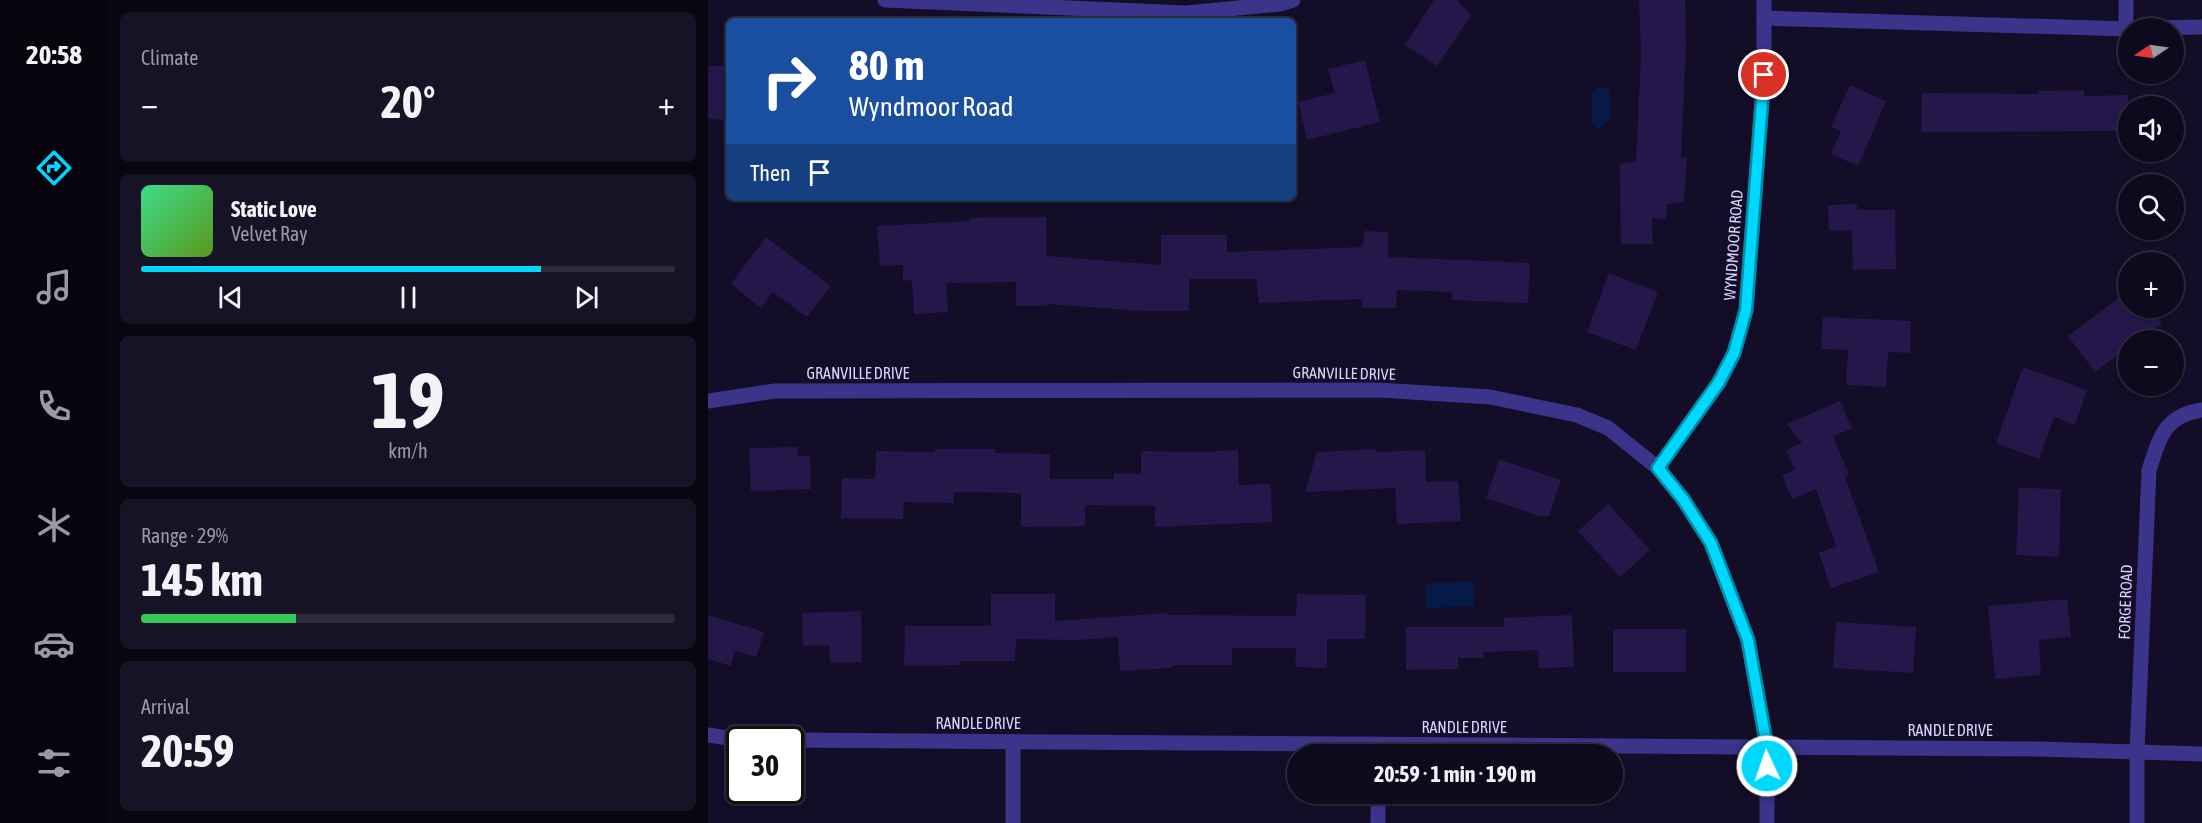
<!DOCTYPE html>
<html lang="en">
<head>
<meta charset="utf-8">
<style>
	body { margin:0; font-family:"Asap Condensed",sans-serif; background:#171326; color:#f1f3f6; height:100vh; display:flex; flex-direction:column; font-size:22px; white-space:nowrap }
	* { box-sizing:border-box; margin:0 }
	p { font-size:20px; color:#9b9aa4 }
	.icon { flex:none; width:33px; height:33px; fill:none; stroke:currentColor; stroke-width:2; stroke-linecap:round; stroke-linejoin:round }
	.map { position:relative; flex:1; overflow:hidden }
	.side { display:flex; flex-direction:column; gap:12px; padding:12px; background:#080610; width:600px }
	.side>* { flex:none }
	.hud { position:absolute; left:18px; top:18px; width:570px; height:183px; border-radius:9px; box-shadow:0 2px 4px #0004,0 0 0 2px #2e2b3b; background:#1a4fa0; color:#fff; overflow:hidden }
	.needle { width:39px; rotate:257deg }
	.fabs { position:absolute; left:1410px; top:18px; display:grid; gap:12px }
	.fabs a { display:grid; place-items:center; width:66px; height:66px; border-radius:50%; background:#0e0a1d; box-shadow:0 2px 4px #0004,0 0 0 2px #2e2b3b; font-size:30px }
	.speed { position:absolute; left:18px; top:726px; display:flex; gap:12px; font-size:30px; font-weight:700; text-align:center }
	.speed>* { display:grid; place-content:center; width:78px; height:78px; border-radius:50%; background:#0e0a1d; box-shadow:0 2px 4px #0004,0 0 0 2px #2e2b3b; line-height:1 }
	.speed .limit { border:3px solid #111; border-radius:9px; background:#fff; color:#111 }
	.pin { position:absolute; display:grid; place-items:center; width:51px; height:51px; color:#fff; margin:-26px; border:3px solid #fff; border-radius:50%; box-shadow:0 2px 6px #0007 }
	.me { position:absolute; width:66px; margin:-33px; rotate:357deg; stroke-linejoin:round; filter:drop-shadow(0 0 4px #0008) }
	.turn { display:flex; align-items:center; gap:21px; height:126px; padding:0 24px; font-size:27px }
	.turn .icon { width:78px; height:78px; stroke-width:2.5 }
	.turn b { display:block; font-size:42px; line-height:51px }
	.then { display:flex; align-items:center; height:57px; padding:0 24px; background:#0003; gap:12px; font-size:22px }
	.big { font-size:45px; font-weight:700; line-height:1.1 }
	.side .tile { flex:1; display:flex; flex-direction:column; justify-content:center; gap:9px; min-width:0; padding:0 21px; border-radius:9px; background:#171326 }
	.side .dial { align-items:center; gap:0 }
	.dial b { font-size:78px; line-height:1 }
	.song { display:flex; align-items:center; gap:18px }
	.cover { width:72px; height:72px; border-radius:9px; background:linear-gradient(135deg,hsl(150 70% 55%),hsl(90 70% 35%)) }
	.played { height:6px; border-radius:3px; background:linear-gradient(90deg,#00d7fe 75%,#2e2b3b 75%) }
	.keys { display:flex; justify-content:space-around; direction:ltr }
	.heat { display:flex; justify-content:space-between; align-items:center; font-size:33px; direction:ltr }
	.charge { height:9px; border-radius:4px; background:linear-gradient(90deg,#34c759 29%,#2e2b3b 0) }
	.trip { position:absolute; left:579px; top:744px; width:336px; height:60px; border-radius:30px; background:#0e0a1d; box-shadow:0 2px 4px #0004,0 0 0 2px #2e2b3b; font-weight:700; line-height:60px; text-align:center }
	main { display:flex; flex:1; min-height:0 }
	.dock { display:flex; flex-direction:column; width:108px; justify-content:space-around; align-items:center; background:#06040c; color:#9b9aa4 }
	.dock .icon { width:42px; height:42px }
	.dock .active { color:#00d7fe }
	.dock b { font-size:27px; color:#f1f3f6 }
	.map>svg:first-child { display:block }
	.water { fill:#061a47 }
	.building { fill:#24174a }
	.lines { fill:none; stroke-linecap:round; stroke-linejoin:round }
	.minor { stroke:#3c348a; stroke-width:15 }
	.route-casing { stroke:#008ca5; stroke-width:15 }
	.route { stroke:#00d7fe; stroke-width:10 }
	.labels { text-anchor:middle; stroke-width:6; stroke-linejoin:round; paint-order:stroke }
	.street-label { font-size:16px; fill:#dad3ff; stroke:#130d27 }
</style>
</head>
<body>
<main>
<nav class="dock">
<b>20:58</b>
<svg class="icon active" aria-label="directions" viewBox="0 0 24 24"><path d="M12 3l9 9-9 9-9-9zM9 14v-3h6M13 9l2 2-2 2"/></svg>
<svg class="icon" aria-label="music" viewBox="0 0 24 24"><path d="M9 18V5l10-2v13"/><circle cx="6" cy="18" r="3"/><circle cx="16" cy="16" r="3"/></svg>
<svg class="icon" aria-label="phone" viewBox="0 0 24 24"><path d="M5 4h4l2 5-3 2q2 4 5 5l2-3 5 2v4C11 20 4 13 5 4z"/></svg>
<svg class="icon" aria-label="climate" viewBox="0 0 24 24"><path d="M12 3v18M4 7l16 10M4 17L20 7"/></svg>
<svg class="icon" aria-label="car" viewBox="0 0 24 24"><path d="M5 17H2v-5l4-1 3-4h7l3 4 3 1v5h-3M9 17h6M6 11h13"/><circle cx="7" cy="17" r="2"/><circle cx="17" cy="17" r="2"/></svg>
<svg class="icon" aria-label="filters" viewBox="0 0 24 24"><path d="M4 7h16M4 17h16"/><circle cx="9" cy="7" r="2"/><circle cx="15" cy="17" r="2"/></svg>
</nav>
<section class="side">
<div class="tile"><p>Climate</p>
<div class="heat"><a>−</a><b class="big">20°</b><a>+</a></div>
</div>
<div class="tile">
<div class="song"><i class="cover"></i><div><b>Static Love</b><p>Velvet Ray</p></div></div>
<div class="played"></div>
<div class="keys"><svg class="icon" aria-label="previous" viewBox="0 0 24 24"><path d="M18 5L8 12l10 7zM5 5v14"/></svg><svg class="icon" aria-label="pause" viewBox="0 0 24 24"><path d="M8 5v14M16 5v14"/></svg><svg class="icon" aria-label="next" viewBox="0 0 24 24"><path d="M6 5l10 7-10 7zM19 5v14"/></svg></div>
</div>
<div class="tile dial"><b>19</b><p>km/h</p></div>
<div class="tile"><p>Range · 29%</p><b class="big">145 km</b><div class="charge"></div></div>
<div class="tile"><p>Arrival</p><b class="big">20:59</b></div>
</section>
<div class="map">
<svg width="1494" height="823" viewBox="0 0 1494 823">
	<rect width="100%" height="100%" fill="#130d27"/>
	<!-- water -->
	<g class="water">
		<path d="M896,87L902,91L903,118L891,129L884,124V94L890,88Z"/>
		<path d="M766,582V606L718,608V583Z"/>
	</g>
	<!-- building -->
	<g class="building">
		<path d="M726,0H749L763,15L729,66L697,45Z"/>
		<path d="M931,0H977L978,44L973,158L979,157L976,202L959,204L958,219L944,218L945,244H913L912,164L928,162L933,55Z"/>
		<path d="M657,60L672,122L599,140L590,102L627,93L620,69Z"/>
		<path d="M0,66H21V120L0,119Z"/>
		<path d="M1142,85L1178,101L1150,166L1123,154L1133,131L1123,127Z"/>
		<path d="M1376,90L1377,96L1420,95V131L1213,132L1214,93L1331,94V91Z"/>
		<path d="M1149,204V210H1187L1188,269L1145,270L1144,230L1121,231L1120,205Z"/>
		<path d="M338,217L339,256L453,265V235H519V252L655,247L656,231L680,232V257L822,263L820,303L744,300V292L689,290L688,308H654V299L551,303L548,279H481V311H435L339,304V306H308V282L238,283L240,312L206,314L204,280L195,281V265L172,266L169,226L263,221V218Z"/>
		<path d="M58,237L123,286L99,317L65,292L53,308L23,284Z"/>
		<path d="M901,273L950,292L928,350L879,332Z"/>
		<path d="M1420,291V308H1443L1454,323L1430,340H1420V347L1387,372L1360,336Z"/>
		<path d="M1115,317L1203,321L1202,353L1180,352L1178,387L1138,385L1140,350L1113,349Z"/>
		<path d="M1315,367L1379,390L1367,425L1346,417L1331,459L1288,443Z"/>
		<path d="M1132,401L1144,429L1125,436L1141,475L1137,477L1171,572L1123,588L1111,553L1128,546L1108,489L1084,499L1074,475L1087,470L1078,450L1094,443L1079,424Z"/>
		<path d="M89,447L90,456H102L103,489L43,491L41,448Z"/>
		<path d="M227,449H287V453L342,454V479H406V473L433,474V451L496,452L530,450L531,485L563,484L564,522L447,527V506L377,505V526L313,527V493L246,492V503L196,502L195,519L133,518L134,478L167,479L168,451L227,452Z"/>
		<path d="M668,449V452L717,450L718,482L750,481L753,521L689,524L687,488L597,492L609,452Z"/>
		<path d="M791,459L853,480L841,516H832L778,498Z"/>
		<path d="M1311,488L1353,489L1351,557L1308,555Z"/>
		<path d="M900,504L942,550L912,577L870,531Z"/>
		<path d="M283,594H347V621L460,613L461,615L588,616L589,594L658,595L657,639H619V668L587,667L588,648H524V665H464V668L412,671L410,637L369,640L308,639L307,661H252V665L196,666L197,626H283Z"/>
		<path d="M1359,599L1363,637L1331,640L1333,675L1287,679L1280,606Z"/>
		<path d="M153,611L154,662L122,663L121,645L95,646L94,613Z"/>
		<path d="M0,615L56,632L48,657L27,651L23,666L0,659Z"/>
		<path d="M864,615L866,667L831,668L830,650L775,652V658H750V669L698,670V627H796V618Z"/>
		<path d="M1128,622L1208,627L1205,673L1125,668Z"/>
		<rect x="905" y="629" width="73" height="43"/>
	</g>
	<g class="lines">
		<!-- minor -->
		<g class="minor">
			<path d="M177,0L478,13L572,4L585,0"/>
			<path d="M1056,18L1420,29"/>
			<path d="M1445,28L1494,27"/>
			<path d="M1418,30V0"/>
			<path d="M0,401L67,391L671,390L782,397L869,415L900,428L950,468L975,499L1003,543L1040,640L1059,747V823"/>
			<path d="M950,468L1011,383L1026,353L1038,310L1056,75V0"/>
			<path d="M0,735L32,740"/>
			<path d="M82,740L1330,749L1494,754"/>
			<path d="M670,794V823"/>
			<path d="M305,823V742"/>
			<path d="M1429,823V752L1441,470C1452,437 1456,416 1494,410"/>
		</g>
	</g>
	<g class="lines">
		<defs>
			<path id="route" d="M1056,75L1038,310L1026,353L1011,382L950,468L975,499L1003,543L1040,640L1059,747V766"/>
		</defs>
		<!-- route casing -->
		<use href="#route" class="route-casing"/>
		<!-- route -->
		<use href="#route" class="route"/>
	</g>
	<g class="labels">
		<!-- street labels -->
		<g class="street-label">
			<text transform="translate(1025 245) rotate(-86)" y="6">WYNDMOOR ROAD</text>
			<text x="150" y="379">GRANVILLE DRIVE</text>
			<text transform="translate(636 373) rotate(1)" y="6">GRANVILLE DRIVE</text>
			<text transform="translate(1417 602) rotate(-88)" y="6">FORGE ROAD</text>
			<text x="270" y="729">RANDLE DRIVE</text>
			<text x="756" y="733">RANDLE DRIVE</text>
			<text x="1242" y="736">RANDLE DRIVE</text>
		</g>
	</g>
</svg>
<div class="fabs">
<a><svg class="needle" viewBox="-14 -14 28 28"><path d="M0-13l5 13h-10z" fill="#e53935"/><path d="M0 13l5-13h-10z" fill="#9b9aa4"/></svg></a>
<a><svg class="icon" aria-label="sound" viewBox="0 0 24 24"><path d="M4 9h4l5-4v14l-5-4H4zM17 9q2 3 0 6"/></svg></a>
<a><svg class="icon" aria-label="search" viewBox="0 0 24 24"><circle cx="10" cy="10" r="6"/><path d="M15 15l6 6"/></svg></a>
<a>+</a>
<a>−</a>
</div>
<div class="speed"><div class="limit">30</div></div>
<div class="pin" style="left:1056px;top:75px;background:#d93025"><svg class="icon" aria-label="arrive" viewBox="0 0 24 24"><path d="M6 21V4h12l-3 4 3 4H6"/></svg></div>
<svg class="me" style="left:1059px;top:766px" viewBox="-20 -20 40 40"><circle r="17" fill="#00d7fe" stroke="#fff" stroke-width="3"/><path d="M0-11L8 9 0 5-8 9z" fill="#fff"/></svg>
<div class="trip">20:59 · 1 min · 190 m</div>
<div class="hud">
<div class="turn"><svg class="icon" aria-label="right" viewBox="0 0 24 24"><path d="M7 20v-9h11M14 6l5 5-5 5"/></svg><div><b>80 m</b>Wyndmoor Road</div></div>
<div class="then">Then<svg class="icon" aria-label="arrive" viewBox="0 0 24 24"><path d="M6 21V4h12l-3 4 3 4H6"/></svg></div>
</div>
</div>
</main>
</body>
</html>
